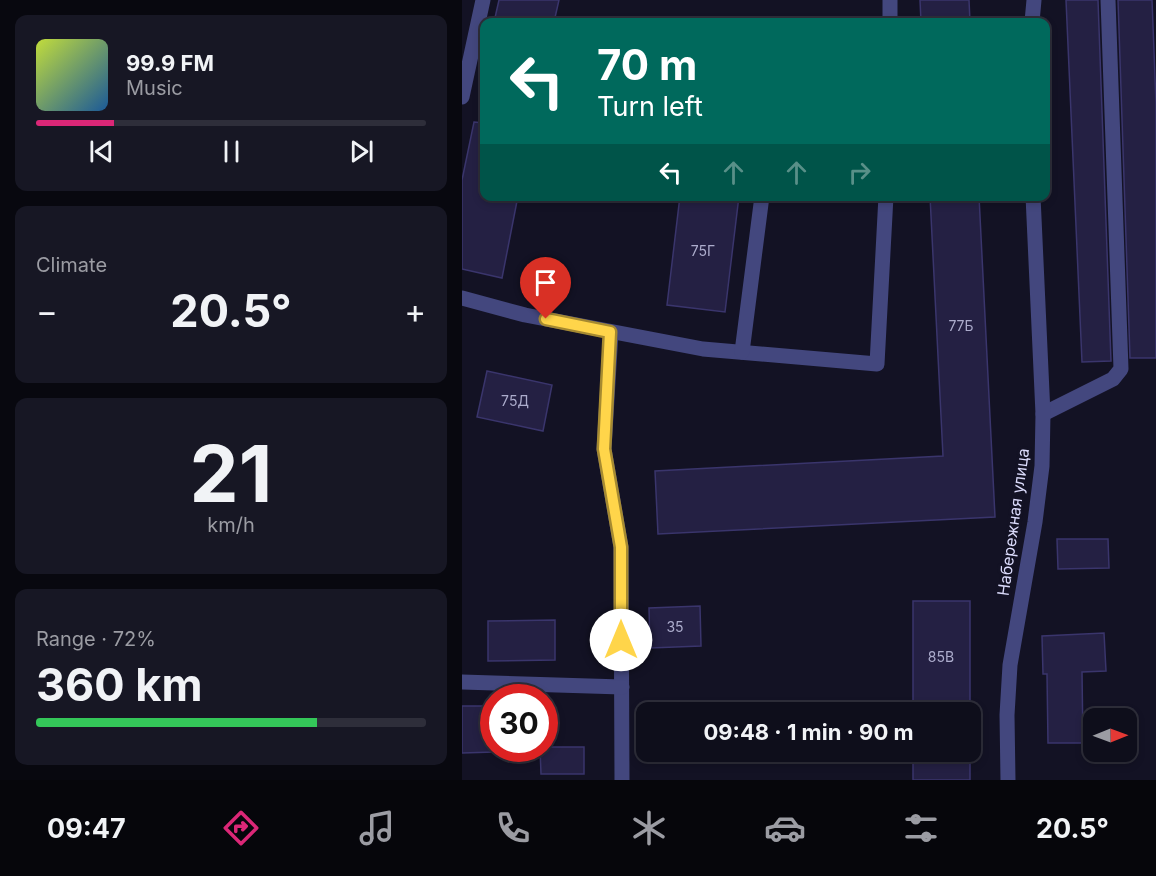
<!DOCTYPE html>
<html lang="en">
<head>
<meta charset="utf-8">
<style>
	body { margin:0; font-family:Inter,sans-serif; background:#171724; color:#f1f3f6; height:100vh; display:flex; flex-direction:column; font-size:22px; white-space:nowrap }
	* { box-sizing:border-box; margin:0 }
	p { font-size:20px; color:#9b9ca3 }
	.icon { flex:none; width:33px; height:33px; fill:none; stroke:currentColor; stroke-width:2; stroke-linecap:round; stroke-linejoin:round }
	.map { position:relative; flex:1; overflow:hidden }
	.sheet { display:flex; flex-direction:column; gap:15px; padding:15px; background:#08080f; width:462px }
	.sheet>* { flex:none }
	.banner { position:absolute; left:18px; top:18px; width:570px; height:183px; border-radius:12px; box-shadow:0 3px 9px #0003,0 0 0 2px #2e2e3a; background:#00695c; color:#fff; overflow:hidden }
	.needle { width:39px; rotate:89deg }
	.buttons { position:absolute; left:621px; top:708px; display:grid; gap:12px }
	.buttons a { display:grid; place-items:center; width:54px; height:54px; border-radius:12px; background:#0e0e1b; box-shadow:0 3px 9px #0003,0 0 0 2px #2e2e3a; font-size:30px }
	.speed { position:absolute; left:18px; top:684px; display:flex; gap:12px; font-size:30px; font-weight:700; text-align:center }
	.speed>* { display:grid; place-content:center; width:78px; height:78px; border-radius:50%; background:#0e0e1b; box-shadow:0 3px 9px #0003,0 0 0 2px #2e2e3a; line-height:1 }
	.speed .limit { border:9px solid #d22; background:#fff; color:#111 }
	.pin { position:absolute; display:grid; place-items:center; width:51px; height:51px; color:#fff; margin:-62px -26px; border-radius:50% 50% 50% 0; rotate:-45deg; box-shadow:0 0 6px #0007 }
	.pin .icon { rotate:45deg }
	.me { position:absolute; width:66px; margin:-33px; rotate:0deg; stroke-linejoin:round; filter:drop-shadow(0 0 4px #0008) }
	.turn { display:flex; align-items:center; gap:21px; height:126px; padding:0 18px; font-size:27px }
	.turn .icon { width:78px; height:78px; stroke-width:2.5 }
	.turn b { display:block; font-size:42px; line-height:51px }
	.lanes { display:flex; align-items:center; height:57px; padding:0 18px; background:#0003; justify-content:center; gap:30px; direction:ltr }
	.lanes .off { opacity:.35 }
	.big { font-size:45px; font-weight:700; line-height:1.1 }
	.sheet .widget { flex:1; display:flex; flex-direction:column; justify-content:center; gap:9px; min-width:0; padding:0 21px; border-radius:12px; background:#171724 }
	.sheet .dial { align-items:center; gap:0 }
	.dial b { font-size:78px; line-height:1 }
	.song { display:flex; align-items:center; gap:18px }
	.cover { width:72px; height:72px; border-radius:9px; background:linear-gradient(135deg,hsl(70 70% 55%),hsl(210 70% 35%)) }
	.played { height:6px; border-radius:3px; background:linear-gradient(90deg,#db2777 20%,#2e2e3a 20%) }
	.keys { display:flex; justify-content:space-around; direction:ltr }
	.heat { display:flex; justify-content:space-between; align-items:center; font-size:33px; direction:ltr }
	.charge { height:9px; border-radius:4px; background:linear-gradient(90deg,#34c759 72%,#2e2e3a 0) }
	.trip { position:absolute; left:174px; top:702px; width:345px; height:60px; border-radius:12px; background:#0e0e1b; box-shadow:0 3px 9px #0003,0 0 0 2px #2e2e3a; font-weight:700; line-height:60px; text-align:center }
	.dock { display:flex; height:96px; justify-content:space-around; align-items:center; background:#06060b; color:#9b9ca3 }
	.dock .icon { width:42px; height:42px }
	.dock .selected { color:#db2777 }
	.dock b { font-size:27px; color:#f1f3f6 }
	main { display:flex; flex:1; min-height:0 }
	.map>svg:first-child { display:block }
	.building { fill:#242043; stroke:#3a356c; stroke-width:1.5 }
	.lines { fill:none; stroke-linecap:round; stroke-linejoin:round }
	.minor { stroke:#43477e; stroke-width:15 }
	.route-casing { stroke:#a68a30; stroke-width:15 }
	.route { stroke:#ffd54a; stroke-width:10 }
	.labels { text-anchor:middle; stroke-width:6; stroke-linejoin:round; paint-order:stroke }
	.number-label { font-size:14px; fill:#acaccc }
	.street-label { font-size:16px; fill:#dadafa; stroke:#131224 }
</style>
</head>
<body>
<main>
<section class="sheet">
<div class="widget">
<div class="song"><i class="cover"></i><div><b>99.9 FM</b><p>Music</p></div></div>
<div class="played"></div>
<div class="keys"><svg class="icon" aria-label="previous" viewBox="0 0 24 24"><path d="M18 5L8 12l10 7zM5 5v14"/></svg><svg class="icon" aria-label="pause" viewBox="0 0 24 24"><path d="M8 5v14M16 5v14"/></svg><svg class="icon" aria-label="next" viewBox="0 0 24 24"><path d="M6 5l10 7-10 7zM19 5v14"/></svg></div>
</div>
<div class="widget"><p>Climate</p>
<div class="heat"><a>−</a><b class="big">20.5°</b><a>+</a></div>
</div>
<div class="widget dial"><b>21</b><p>km/h</p></div>
<div class="widget"><p>Range · 72%</p><b class="big">360 km</b><div class="charge"></div></div>
</section>
<div class="map">
<svg width="694" height="780" viewBox="0 0 694 780">
	<rect width="100%" height="100%" fill="#131224"/>
	<!-- building -->
	<g class="building">
		<path d="M37,0H97L92,22H32Z"/>
		<path d="M458,0H507L508,22H459Z"/>
		<path d="M604,0H636L649,361L620,362Z"/>
		<path d="M656,0H690L694,103V358H668Z"/>
		<path d="M12,122L22,123V196H56L40,278L0,269V180Z"/>
		<path d="M218,196H277L263,312L205,305Z"/>
		<path d="M468,196H517L533,517L196,534L193,471L481,456Z"/>
		<path d="M25,371L90,385L81,431L15,417Z"/>
		<path d="M595,539H646L647,568L596,569Z"/>
		<rect x="451" y="601" width="57" height="111"/>
		<path d="M238,606L239,646L188,648L187,608Z"/>
		<path d="M93,620V660L26,661V621Z"/>
		<path d="M642,633L644,671L620,672L621,743H586L585,674H581L580,636Z"/>
		<path d="M0,706H32V752L0,753Z"/>
		<path d="M82,747H122V774H79L78,748Z"/>
		<rect x="451" y="752" width="57" height="28"/>
	</g>
	<g class="lines">
		<!-- minor -->
		<g class="minor">
			<path d="M428,22V0"/>
			<path d="M570,22L572,0"/>
			<path d="M0,97L21,0"/>
			<path d="M0,298L63,315L241,349L415,364L424,196"/>
			<path d="M149,332L142,449L159,547L160,780"/>
			<path d="M280,352L300,196"/>
			<path d="M581,414L651,379L659,369L646,0"/>
			<path d="M0,682L160,687"/>
			<path d="M546,780L545,715L548,665L573,522L580,466L581,414L571,196"/>
		</g>
	</g>
	<g class="lines">
		<defs>
			<path id="route" d="M84,319L148,332L142,449L159,547V640"/>
		</defs>
		<!-- route casing -->
		<use href="#route" class="route-casing"/>
		<!-- route -->
		<use href="#route" class="route"/>
	</g>
	<g class="labels">
		<!-- number labels -->
		<g class="number-label">
			<text x="241" y="256">75Г</text>
			<text x="499" y="331">77Б</text>
			<text x="53" y="406">75Д</text>
			<text x="213" y="632">35</text>
			<text x="479" y="662">85В</text>
		</g>
		<!-- street labels -->
		<g class="street-label">
			<text transform="translate(551 522) rotate(-82)" y="6">Набережная улица</text>
		</g>
	</g>
</svg>
<div class="buttons">
<a><svg class="needle" viewBox="-14 -14 28 28"><path d="M0-13l5 13h-10z" fill="#e53935"/><path d="M0 13l5-13h-10z" fill="#9b9ca3"/></svg></a>
</div>
<div class="speed"><div class="limit">30</div></div>
<div class="pin" style="left:84px;top:319px;background:#d93025"><svg class="icon" aria-label="arrive" viewBox="0 0 24 24"><path d="M6 21V4h12l-3 4 3 4H6"/></svg></div>
<svg class="me" style="left:159px;top:640px" viewBox="-20 -20 40 40"><circle r="19" fill="#fff"/><path d="M0-13L10 11 0 6-10 11z" fill="#ffd54a"/></svg>
<div class="trip">09:48 · 1 min · 90 m</div>
<div class="banner">
<div class="turn"><svg class="icon" aria-label="left" viewBox="0 0 24 24"><path d="M17 20v-9H6M10 6l-5 5 5 5"/></svg><div><b>70 m</b>Turn left</div></div>
<div class="lanes"><svg class="icon" aria-label="left" viewBox="0 0 24 24"><path d="M17 20v-9H6M10 6l-5 5 5 5"/></svg><svg class="icon off" aria-label="ahead" viewBox="0 0 24 24"><path d="M12 20V5M6 11l6-6 6 6"/></svg><svg class="icon off" aria-label="ahead" viewBox="0 0 24 24"><path d="M12 20V5M6 11l6-6 6 6"/></svg><svg class="icon off" aria-label="right" viewBox="0 0 24 24"><path d="M7 20v-9h11M14 6l5 5-5 5"/></svg></div>
</div>
</div>
</main>
<nav class="dock">
<b>09:47</b>
<svg class="icon selected" aria-label="directions" viewBox="0 0 24 24"><path d="M12 3l9 9-9 9-9-9zM9 14v-3h6M13 9l2 2-2 2"/></svg>
<svg class="icon" aria-label="music" viewBox="0 0 24 24"><path d="M9 18V5l10-2v13"/><circle cx="6" cy="18" r="3"/><circle cx="16" cy="16" r="3"/></svg>
<svg class="icon" aria-label="phone" viewBox="0 0 24 24"><path d="M5 4h4l2 5-3 2q2 4 5 5l2-3 5 2v4C11 20 4 13 5 4z"/></svg>
<svg class="icon" aria-label="climate" viewBox="0 0 24 24"><path d="M12 3v18M4 7l16 10M4 17L20 7"/></svg>
<svg class="icon" aria-label="car" viewBox="0 0 24 24"><path d="M5 17H2v-5l4-1 3-4h7l3 4 3 1v5h-3M9 17h6M6 11h13"/><circle cx="7" cy="17" r="2"/><circle cx="17" cy="17" r="2"/></svg>
<svg class="icon" aria-label="filters" viewBox="0 0 24 24"><path d="M4 7h16M4 17h16"/><circle cx="9" cy="7" r="2"/><circle cx="15" cy="17" r="2"/></svg>
<b>20.5°</b>
</nav>
</body>
</html>
